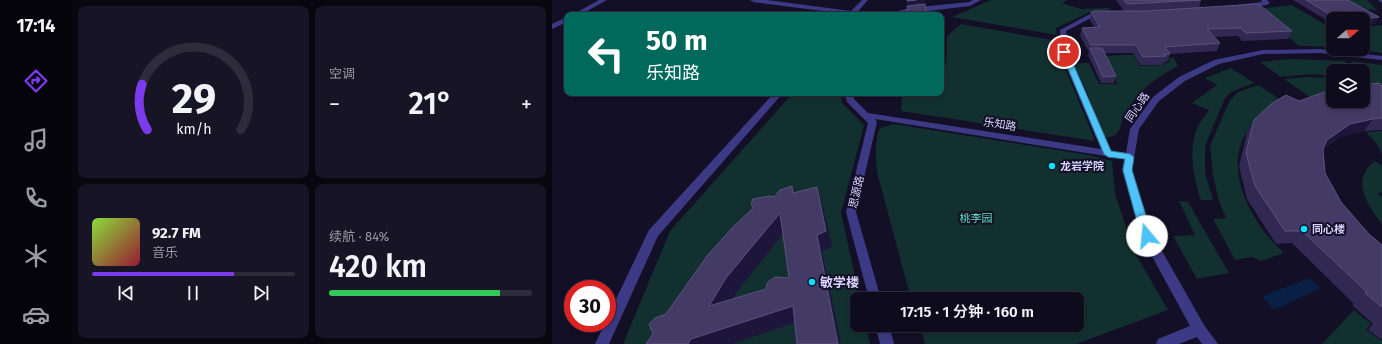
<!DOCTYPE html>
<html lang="zh">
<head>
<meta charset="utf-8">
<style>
	body { margin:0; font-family:"Fira Sans","Noto Sans SC",sans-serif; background:#171425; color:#f1f3f6; height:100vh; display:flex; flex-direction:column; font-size:15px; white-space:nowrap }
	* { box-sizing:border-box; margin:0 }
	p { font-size:13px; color:#9b9ba3 }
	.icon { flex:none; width:22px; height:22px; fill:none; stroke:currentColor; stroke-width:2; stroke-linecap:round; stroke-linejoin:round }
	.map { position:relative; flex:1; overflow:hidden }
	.details { display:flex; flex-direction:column; gap:6px; padding:6px; background:#08060f; width:480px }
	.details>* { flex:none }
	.banner { position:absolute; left:12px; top:12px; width:380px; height:84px; border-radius:8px; box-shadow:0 2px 6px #0003,0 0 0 1px #2e2b3b; background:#00695c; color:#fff; overflow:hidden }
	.needle { width:26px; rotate:70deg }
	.controls { position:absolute; left:774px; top:12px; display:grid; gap:8px }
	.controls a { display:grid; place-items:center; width:44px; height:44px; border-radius:8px; background:#0e0b1c; box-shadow:0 2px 6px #0003,0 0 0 1px #2e2b3b; font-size:20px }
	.speed { position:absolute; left:12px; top:280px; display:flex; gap:8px; font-size:20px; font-weight:700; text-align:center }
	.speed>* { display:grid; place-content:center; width:52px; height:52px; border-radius:50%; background:#0e0b1c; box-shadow:0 2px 6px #0003,0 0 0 1px #2e2b3b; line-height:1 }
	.speed .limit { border:6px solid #d22; background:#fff; color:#111 }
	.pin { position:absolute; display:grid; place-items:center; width:34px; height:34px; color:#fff; margin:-17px; border:2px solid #fff; border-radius:50%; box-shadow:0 1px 4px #0007 }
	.me { position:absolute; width:44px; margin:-22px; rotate:343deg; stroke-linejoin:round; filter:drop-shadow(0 0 3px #0008) }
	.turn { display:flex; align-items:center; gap:14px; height:84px; padding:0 16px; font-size:18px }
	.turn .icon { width:52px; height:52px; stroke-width:2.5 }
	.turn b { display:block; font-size:28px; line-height:34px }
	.big { font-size:30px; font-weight:600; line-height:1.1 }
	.details .tile { flex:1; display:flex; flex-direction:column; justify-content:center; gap:6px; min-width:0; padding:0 14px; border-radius:8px; background:#171425 }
	.details .dial { align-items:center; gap:0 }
	.dial svg { height:104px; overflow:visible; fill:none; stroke:#2e2b3b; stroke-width:7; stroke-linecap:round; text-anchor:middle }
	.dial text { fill:#f1f3f6; stroke:none }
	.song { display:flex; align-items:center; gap:12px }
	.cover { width:48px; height:48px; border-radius:6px; background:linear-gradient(135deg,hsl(90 70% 55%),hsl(350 70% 35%)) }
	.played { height:4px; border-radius:2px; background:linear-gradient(90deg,#7c3aed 70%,#2e2b3b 70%) }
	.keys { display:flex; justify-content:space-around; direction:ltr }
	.heat { display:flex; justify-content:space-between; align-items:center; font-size:22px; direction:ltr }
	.charge { height:6px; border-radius:3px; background:linear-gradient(90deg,#34c759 84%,#2e2b3b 0) }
	.details .tiles { flex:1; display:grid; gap:6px; grid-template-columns:repeat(2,1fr) }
	.trip { position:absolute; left:298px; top:292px; width:234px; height:40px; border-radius:8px; background:#0e0b1c; box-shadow:0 2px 6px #0003,0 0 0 1px #2e2b3b; font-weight:600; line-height:40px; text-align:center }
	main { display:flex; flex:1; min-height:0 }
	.tab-bar { display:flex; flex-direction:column; width:72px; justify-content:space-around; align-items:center; background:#06040b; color:#9b9ba3 }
	.tab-bar .icon { width:28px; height:28px }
	.tab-bar .current { color:#7c3aed }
	.tab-bar b { font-size:18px; color:#f1f3f6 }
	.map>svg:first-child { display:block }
	.green { fill:#12302f }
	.water { fill:#0a1f44 }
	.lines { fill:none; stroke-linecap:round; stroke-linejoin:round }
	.street { fill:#3d3a85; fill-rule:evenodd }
	.wall { fill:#312854; fill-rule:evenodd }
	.shaded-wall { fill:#1d163a }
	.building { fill:#433a66; stroke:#5a527e; fill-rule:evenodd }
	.route { fill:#4fc3f7; stroke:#337fa1 }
	.poi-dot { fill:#00e5ff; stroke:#130f26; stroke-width:1.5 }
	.labels { text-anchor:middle; stroke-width:4; stroke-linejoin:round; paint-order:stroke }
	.street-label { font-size:11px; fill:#d9d4ff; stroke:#130f26 }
	.poi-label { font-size:11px; font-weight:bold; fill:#d9d4ff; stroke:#130f26; text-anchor:start }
	.park-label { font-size:11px; fill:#5fe0c0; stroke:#130f26 }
	.near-poi-label { font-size:13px; font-weight:bold; fill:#d9d4ff; stroke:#130f26; text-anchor:start }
</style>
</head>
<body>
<main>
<nav class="tab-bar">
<b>17:14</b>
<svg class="icon current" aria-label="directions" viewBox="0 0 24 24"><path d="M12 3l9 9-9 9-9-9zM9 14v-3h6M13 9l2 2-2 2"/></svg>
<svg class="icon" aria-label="music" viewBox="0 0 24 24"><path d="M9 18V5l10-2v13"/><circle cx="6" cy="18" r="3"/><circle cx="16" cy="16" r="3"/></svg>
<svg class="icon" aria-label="phone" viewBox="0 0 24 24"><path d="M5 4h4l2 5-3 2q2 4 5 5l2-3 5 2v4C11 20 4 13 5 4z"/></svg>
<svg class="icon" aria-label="climate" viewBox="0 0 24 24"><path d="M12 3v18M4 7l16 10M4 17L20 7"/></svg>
<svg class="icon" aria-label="car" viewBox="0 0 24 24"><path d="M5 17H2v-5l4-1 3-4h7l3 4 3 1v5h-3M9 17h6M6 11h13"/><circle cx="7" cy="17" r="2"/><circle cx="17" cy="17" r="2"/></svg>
</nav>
<section class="details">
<div class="tiles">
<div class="tile dial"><svg viewBox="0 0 100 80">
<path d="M14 69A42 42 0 1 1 86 69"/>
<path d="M14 69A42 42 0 0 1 10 34" stroke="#7c3aed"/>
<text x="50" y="56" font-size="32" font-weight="700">29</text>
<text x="50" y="72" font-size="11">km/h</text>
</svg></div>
<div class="tile"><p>空调</p>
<div class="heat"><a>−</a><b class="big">21°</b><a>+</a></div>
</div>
<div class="tile">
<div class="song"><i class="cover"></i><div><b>92.7 FM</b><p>音乐</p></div></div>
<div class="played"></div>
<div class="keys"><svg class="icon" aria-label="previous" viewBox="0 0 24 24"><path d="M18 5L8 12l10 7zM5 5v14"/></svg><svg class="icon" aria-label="pause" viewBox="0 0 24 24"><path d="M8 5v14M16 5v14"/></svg><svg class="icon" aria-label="next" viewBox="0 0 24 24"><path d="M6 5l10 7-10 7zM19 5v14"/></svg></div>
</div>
<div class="tile"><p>续航 · 84%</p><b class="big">420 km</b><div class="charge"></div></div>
</div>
</section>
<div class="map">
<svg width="830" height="344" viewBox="0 0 830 344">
	<rect width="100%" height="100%" fill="#130f26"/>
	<!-- green -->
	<g class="green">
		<path d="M439,0H515L510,3L529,9L560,8L551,12L536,13L504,28L505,35L400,17Z"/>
		<path d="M795,0H815L825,10L814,9Z"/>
		<path d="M740,5L781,29V47L747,46L704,9Z"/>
		<path d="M409,24L506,41L507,53L543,141L349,111L350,93H389V71L394,63L395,36Z"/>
		<path d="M830,25V53L803,49H811V27Z"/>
		<path d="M593,54L615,55L582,56L588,66L613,65L612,63L618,62L615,58H622L626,66C603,77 583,94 571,117C569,122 569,130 564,134C561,137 556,137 552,138L534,90L521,63H537L547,84H565L553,56Z"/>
		<path d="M737,59L793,61L802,71H781V76L759,74L729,77L708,62Z"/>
		<path d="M799,61L830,65V89L811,77V71H806Z"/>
		<path d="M679,68L702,83L679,92L673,98L653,146V173L661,200H649C641,177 636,149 646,126C649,120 654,115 657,110L640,103L665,85L653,78Z"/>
		<path d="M756,77L781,78V94L761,99L732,79Z"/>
		<path d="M706,85L734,103C723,111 707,118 698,128C667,166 701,226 732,253L709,261L700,257L683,260L661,219L674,218L667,201L661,176L658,146L678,100L686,92Z"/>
		<path d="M241,93H289L290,103L312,125L289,213L308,299H305V325H314L318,344H71L118,231Z"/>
		<path d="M342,124L537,155L560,161L563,194L582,251L616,310L524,344H373L367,325H525V299H359L325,172C324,158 322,142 328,128Z"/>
		<path d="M830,131V154L825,144L814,132Z"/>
		<path d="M823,161L830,166V192L826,194L830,197V224C815,204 798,180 823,161Z"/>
		<path d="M627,201L636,202L677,273L645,279L621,236L643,235Z"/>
		<path d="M802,310L819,324L814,330L830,341V344H770Z"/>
	</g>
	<!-- water -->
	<path class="water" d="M758,278L769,288L722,310L710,296Z"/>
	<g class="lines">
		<!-- street -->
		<g class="street">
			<path d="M47,0H55L28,15H20Z"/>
			<path d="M198,0H215L299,11L310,0H316L303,15L201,2Z"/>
			<path d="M421,0H429L418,6L343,15H330L358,8L417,2Z"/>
			<path d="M709,0H715L718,3L715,5L686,9L683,7L686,5L710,2Z"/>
			<path d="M826,0H830V3Z"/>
			<path d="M552,13L554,14V16L541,17L514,31L516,52L559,151L574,153L578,129L601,97L627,77L662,60L711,50L768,49L830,56V60L768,53L711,54L667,64L633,81L607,101L587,129L580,170L601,235L652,325L666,344H650L645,337L627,344H604L606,339L638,326L589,236L570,170L572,159L323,119L325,122L304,212L329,299H317L294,212L316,123L295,102L293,93H301L302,99L316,113L549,149L508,52V30L538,14Z"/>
			<path d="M15,17V22L0,29V24Z"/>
			<path d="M222,93H231L106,236L57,344H43L53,323H55V318L97,230Z"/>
			<path d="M323,325H337L342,344H328Z"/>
		</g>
	</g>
	<!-- wall -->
	<g class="wall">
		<path d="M564,0H649L647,8L740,31L736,39L690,41L686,36L663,37L668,43L665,51L618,54L615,62H612L611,65H588L581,53H553L564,76L562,83H549L536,55L537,52L528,36L530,28L542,27L538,20L539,12L572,11ZM643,8L595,11H589Z"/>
		<path d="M741,0H796L827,17L823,24L811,19H781V24Z"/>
		<path d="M776,85L830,86V130L812,131L789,137L771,149L773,173L789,202L817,234L830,245V340L816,330L821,324L800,305L802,304L740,243L724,244L695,199L687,166L695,133L702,120L771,93Z"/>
	</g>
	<!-- shaded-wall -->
	<g class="shaded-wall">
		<path d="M364,0H372V5L355,7V1Z"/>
		<path d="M827,17L823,24L811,25V19Z"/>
		<path d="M821,119L812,131L789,137L766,153L775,140L798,124Z"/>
		<path d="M265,187L270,203L280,247L270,251L289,344H286L265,235Z"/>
		<path d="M228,213L235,229L184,293L168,321L157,306L174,278Z"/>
		<path d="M241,306L248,321L180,344H136L139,339Z"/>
	</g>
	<!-- building -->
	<g class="building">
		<path d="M355,0H364L355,1Z"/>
		<path d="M572,0H649L575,4Z"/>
		<path d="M754,0H796L827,17L811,19H786Z"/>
		<path d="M373,4L374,14L382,13L383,15H356L355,6Z"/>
		<path d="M705,4L709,6L740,31L694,33L689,28L655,29L668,43L613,47L618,54H612L614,56L591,57L584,45H539L530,28L548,27L539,12L543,11H595Z"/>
		<path d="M538,48H550L564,76L551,77Z"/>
		<path d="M827,83L830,86V118L821,119L798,124L775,140L771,149L773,173L789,202L817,234L830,245V307L813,293L815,292L750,231H733L703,186L694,153L702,120L719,104L734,95L747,101L781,89V101H811V84Z"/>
		<path d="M776,85H781V89Z"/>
		<path d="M240,186L241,193L265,187L274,231L265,235L286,344H245L241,306L139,339L136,344H94L101,334L97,324L103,318L114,314L155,256L180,228L201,208L199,203L201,199L218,196L222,197L228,190ZM228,213L237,278L223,277L215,283L214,289L157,306L174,278Z"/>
	</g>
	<!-- route -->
	<path class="route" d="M510,50L516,52L559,151L578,154L582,157L580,170L600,236L598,239L595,240L589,236L571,170L573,159L556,157L552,154L509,52Z"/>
	<!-- markers -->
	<g class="poi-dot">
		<circle cx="500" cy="166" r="4"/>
		<circle cx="752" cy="229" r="4"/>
		<circle cx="260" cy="282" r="4"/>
	</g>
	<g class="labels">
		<!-- street labels -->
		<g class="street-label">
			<text transform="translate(585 107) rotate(-56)" y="4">同心路</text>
			<text transform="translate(448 124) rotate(9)" y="4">乐知路</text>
			<text transform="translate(304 192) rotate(-77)" y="4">思源路</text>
		</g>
		<!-- poi labels -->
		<g class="poi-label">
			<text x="508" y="170">龙岩学院</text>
			<text x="760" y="233">同心楼</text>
		</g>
		<!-- park labels -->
		<g class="park-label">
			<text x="424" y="222">桃李园</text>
		</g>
		<!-- near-poi labels -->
		<g class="near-poi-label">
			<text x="268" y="287">敏学楼</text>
		</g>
	</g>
</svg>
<div class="controls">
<a><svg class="needle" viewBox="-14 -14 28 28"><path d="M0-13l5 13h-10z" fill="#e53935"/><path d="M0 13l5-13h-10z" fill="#9b9ba3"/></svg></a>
<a><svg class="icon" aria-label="layers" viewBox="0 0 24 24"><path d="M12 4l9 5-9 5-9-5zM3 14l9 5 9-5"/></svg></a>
</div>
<div class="speed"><div class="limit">30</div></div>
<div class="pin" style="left:512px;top:52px;background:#d93025"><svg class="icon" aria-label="arrive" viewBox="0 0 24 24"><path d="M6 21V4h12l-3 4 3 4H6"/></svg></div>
<svg class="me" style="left:595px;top:236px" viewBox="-20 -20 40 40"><circle r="19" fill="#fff"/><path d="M0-13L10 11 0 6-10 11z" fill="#4fc3f7"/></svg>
<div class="trip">17:15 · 1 分钟 · 160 m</div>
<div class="banner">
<div class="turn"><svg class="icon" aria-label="left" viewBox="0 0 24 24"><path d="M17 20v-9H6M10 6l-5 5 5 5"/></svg><div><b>50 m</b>乐知路</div></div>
</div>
</div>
</main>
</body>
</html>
